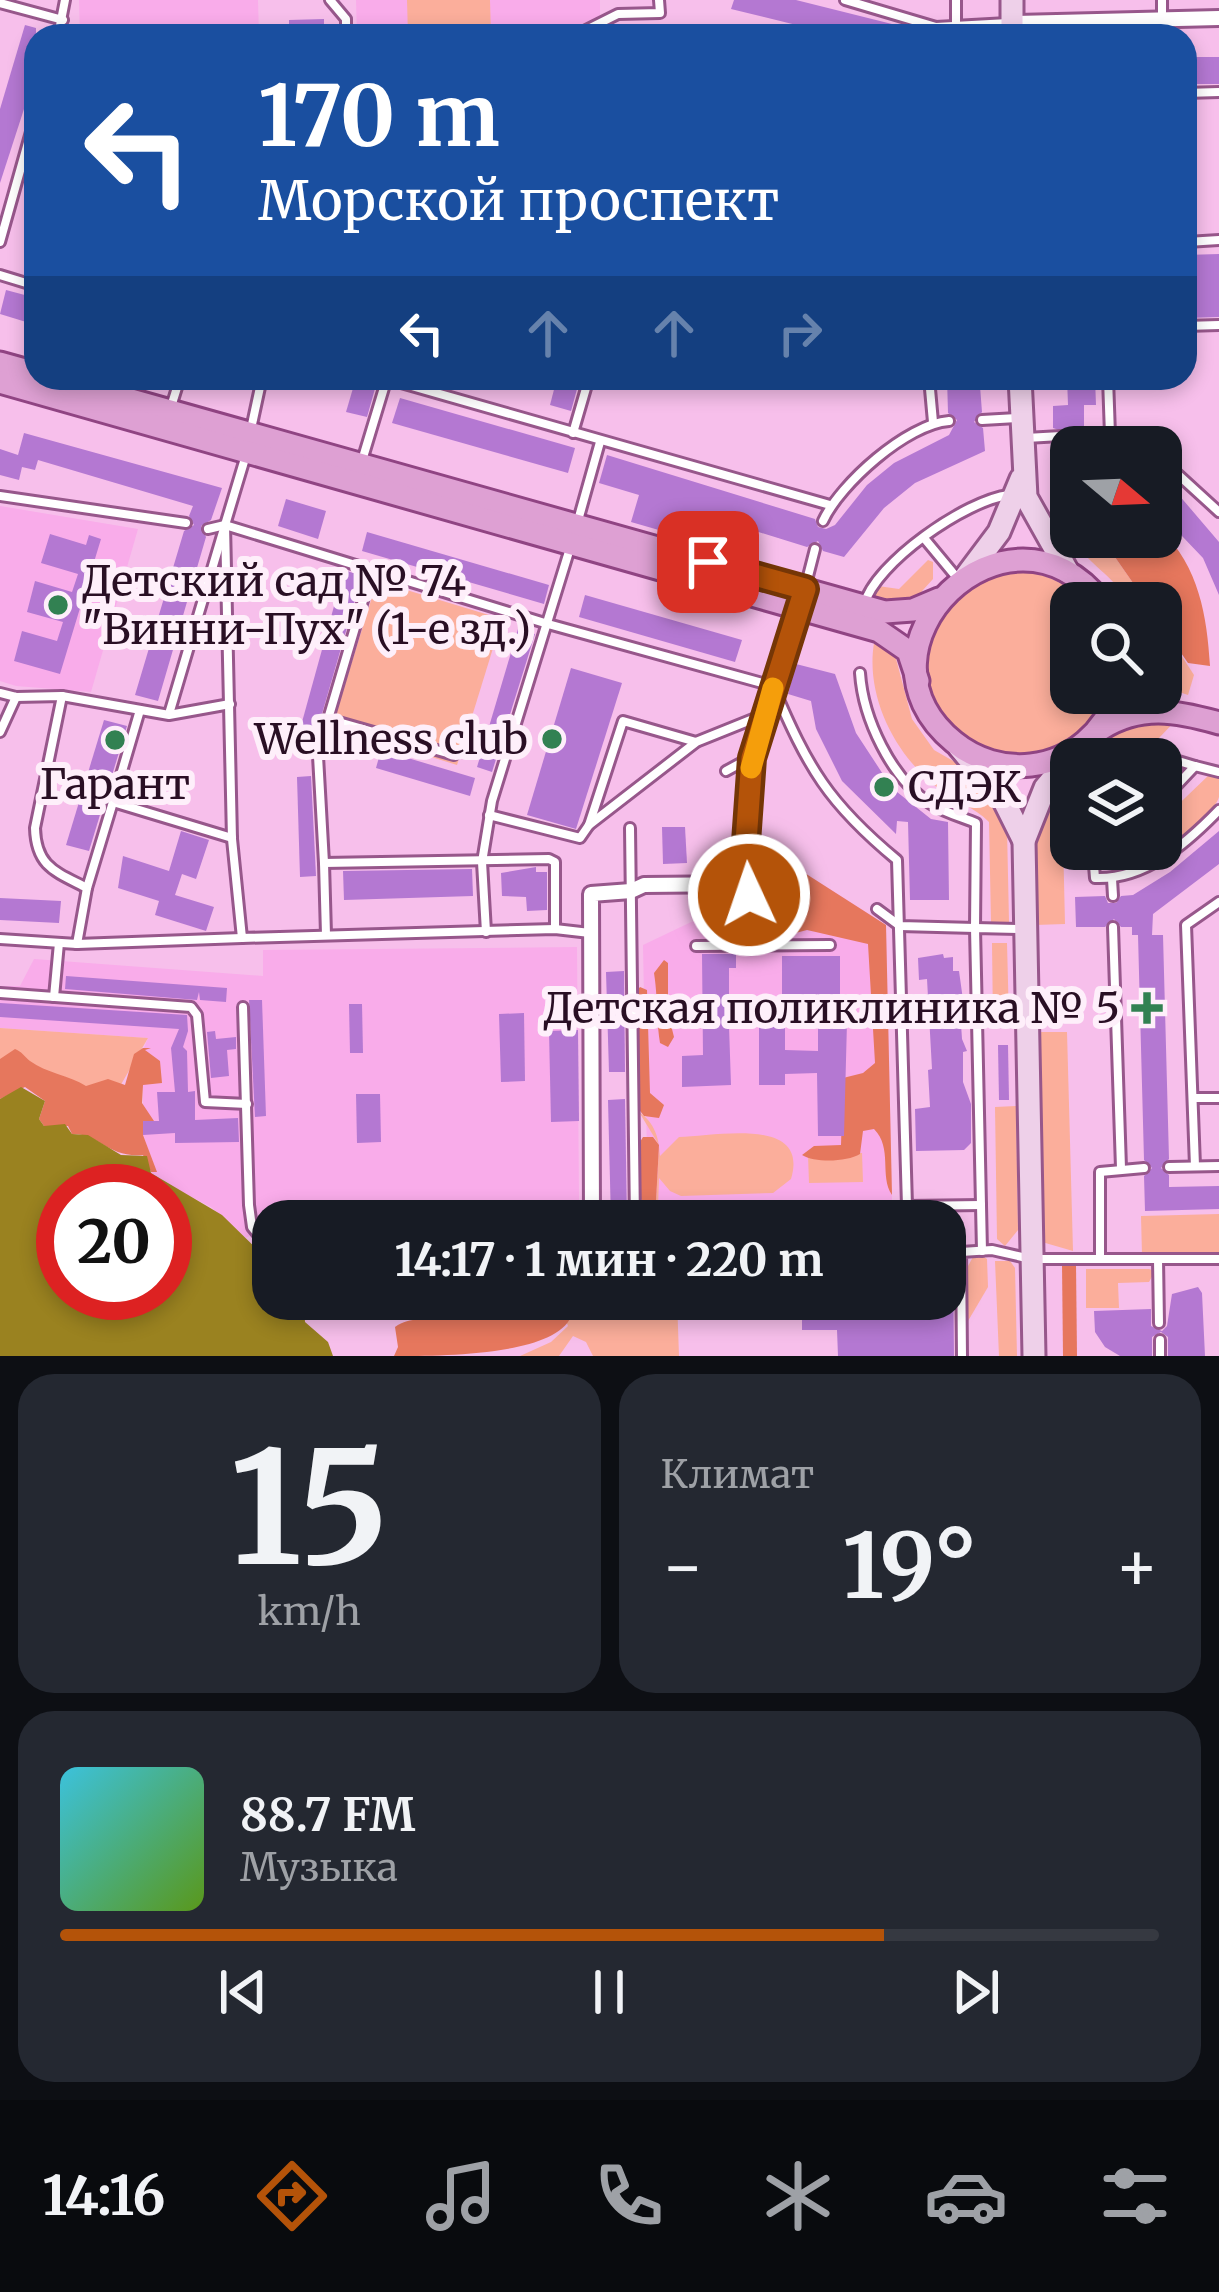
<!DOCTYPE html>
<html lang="ru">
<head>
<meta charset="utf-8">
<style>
	body { margin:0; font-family:Merriweather,serif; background:#242831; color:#f1f3f6; height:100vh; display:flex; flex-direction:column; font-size:45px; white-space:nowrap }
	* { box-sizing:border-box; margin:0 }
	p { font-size:39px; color:#9ea1a6 }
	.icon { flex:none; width:66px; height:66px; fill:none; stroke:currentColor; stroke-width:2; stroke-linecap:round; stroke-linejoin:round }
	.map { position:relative; height:1356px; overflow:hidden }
	.side { display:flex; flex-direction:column; gap:18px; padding:18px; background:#0d0f14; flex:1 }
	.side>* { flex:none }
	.top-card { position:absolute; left:24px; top:24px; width:1173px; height:366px; border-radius:36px; box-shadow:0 6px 18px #0003; background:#1a4fa0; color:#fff; overflow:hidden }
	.needle { width:78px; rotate:109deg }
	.controls { position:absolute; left:1050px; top:426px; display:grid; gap:24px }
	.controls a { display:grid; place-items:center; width:132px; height:132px; border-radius:24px; background:#171b24; box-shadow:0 6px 18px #0003; font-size:60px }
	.speed { position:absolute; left:36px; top:1164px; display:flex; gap:24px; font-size:60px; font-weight:700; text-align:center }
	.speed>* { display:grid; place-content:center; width:156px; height:156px; border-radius:50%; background:#171b24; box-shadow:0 6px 18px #0003; line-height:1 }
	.speed .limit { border:18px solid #d22; background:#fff; color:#111 }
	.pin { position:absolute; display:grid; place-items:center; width:102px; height:102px; color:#fff; margin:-51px; border-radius:24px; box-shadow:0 6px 18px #0006 }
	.me { position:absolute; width:132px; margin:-66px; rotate:357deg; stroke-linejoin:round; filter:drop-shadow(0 0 9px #0008) }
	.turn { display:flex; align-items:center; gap:42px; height:252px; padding:0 36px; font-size:54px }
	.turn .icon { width:156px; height:156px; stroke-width:2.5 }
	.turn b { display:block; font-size:84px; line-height:102px }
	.lanes { display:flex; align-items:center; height:114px; padding:0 36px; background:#0003; justify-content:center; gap:60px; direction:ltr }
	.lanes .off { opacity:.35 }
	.big { font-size:90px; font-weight:700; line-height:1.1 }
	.side .tile { flex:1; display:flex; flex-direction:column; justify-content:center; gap:18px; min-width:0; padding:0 42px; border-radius:36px; background:#242831 }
	.side .dial { align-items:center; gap:0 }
	.dial b { font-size:156px; line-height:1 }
	.song { display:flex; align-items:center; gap:36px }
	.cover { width:144px; height:144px; border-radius:18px; background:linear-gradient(135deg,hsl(190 70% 55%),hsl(90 70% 35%)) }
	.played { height:12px; border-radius:6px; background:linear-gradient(90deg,#b45309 75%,#363941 75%) }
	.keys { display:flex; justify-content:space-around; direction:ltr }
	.heat { display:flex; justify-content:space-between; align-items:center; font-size:66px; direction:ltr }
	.side .tiles { flex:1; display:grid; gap:18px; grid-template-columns:1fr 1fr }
	.tile:last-child { grid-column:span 2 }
	.trip { position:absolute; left:252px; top:1200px; width:714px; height:120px; border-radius:36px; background:#171b24; box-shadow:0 6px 18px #0003; font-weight:700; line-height:120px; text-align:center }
	.tab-bar { display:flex; height:192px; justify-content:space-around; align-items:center; background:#090b0e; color:#9ea1a6 }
	.tab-bar .icon { width:84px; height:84px }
	.tab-bar .on { color:#b45309 }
	.tab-bar b { font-size:54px; color:#f1f3f6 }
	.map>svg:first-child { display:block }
	.built { fill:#f9acea }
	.green { fill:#fbae9b }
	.forest { fill:#e6775d }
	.water { fill:#9a8220; fill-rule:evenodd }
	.building { fill:#b478d2; fill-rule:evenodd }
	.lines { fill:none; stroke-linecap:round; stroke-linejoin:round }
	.lane-casing { stroke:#97578b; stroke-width:14 }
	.street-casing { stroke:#97578b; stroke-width:20 }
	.secondary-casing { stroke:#97578b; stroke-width:27 }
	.primary-casing { stroke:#904483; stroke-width:27 }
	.lane { stroke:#fff; stroke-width:8 }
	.street { stroke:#fff; stroke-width:14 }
	.secondary { stroke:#eed0e9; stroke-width:21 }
	.primary { stroke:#dea0d3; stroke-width:21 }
	.route-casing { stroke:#753606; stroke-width:30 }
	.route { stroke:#b45309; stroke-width:21 }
	.slow { stroke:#f59e0b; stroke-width:21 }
	.poi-dot { fill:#328152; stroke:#feeffa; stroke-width:4.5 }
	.labels { text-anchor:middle; stroke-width:12; stroke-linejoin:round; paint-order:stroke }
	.poi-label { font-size:42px; fill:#290f24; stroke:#feeffa; text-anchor:start }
</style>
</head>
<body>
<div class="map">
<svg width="1219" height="1356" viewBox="0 0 1219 1356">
	<rect width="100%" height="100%" fill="#f7bfeb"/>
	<!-- built -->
	<g class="built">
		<path d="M79,0H258L259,36H80Z"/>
		<path d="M356,0H600V17L565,30L562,36H357Z"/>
		<path d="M623,24L695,26L735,36H595Z"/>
		<path d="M0,506L138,529L91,692L16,686L0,681Z"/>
		<path d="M800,870L886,925L892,1202L648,1208L643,945Z"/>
		<path d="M577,947L579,1202L571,1221H273V1225L270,1223L246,1238L211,1207L141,1171H156L143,1135V1084L162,1082L143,1050L148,1038L0,1028V986H20L34,959L263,976V950Z"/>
	</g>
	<!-- green -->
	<g class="green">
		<path d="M407,0H490L491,36H408Z"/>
		<path d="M1073,537H1101L1147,603H1129C1115,576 1085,563 1073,537Z"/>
		<path d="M928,560L933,562V579L913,601L872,602L870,593L878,586L899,589Z"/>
		<path d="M1008,571C1042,570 1064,583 1090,603H1071V693H1108C1090,745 1021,778 972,746C912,706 912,621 973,583C982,577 997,575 1008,571Z"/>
		<path d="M377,581L502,619L457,765L332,726Z"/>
		<path d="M1161,624L1194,675L1188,695L1161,686Z"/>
		<path d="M874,643L895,655L912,719L934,750L962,766L999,809L1007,829L1009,922H991L989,822C974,807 958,803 942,791C897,759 865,698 874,643Z"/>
		<path d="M1179,717L1139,759H1077L1112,729Z"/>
		<path d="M1071,766V830L1063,838L1065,924L1035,925L1034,837L1043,808Z"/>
		<path d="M1210,774L1219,777C1219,783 1219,791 1219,797C1211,822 1139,867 1114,875L1107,858L1124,849H1161V821Z"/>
		<path d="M992,943H1007L1009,1021L993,1022Z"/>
		<path d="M0,1028L148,1038L105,1112L0,1072Z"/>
		<path d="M1036,1032H1067L1073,1251L1042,1242Z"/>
		<path d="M1016,1106L1018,1230L1005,1246L997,1239L995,1107Z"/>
		<path d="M639,1112C655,1123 659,1138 660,1156L679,1137C715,1136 810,1116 791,1179L773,1193L681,1196L670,1191L659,1178L658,1208L892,1202V1214H949V1222L641,1221V1213L656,1201L659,1145Z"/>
		<path d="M862,1153L863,1182L809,1183L808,1155Z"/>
		<path d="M1219,1214V1254L1142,1255L1141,1216Z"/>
		<path d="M981,1255L987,1259L988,1287L968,1321V1266L973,1257Z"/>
		<path d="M995,1261H1010L1015,1268L1017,1356H999Z"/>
		<path d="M1086,1269H1149L1155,1271L1149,1282L1118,1283L1119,1308H1086Z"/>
		<path d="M511,1299H677L679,1356H593L586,1342L573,1336L559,1356H520L551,1342L568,1326L562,1311L549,1320L531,1310L518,1315L509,1313L506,1308Z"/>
	</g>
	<!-- forest -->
	<g class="forest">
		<path d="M1161,530C1199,567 1207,616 1210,666L1188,663L1161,624V603H1147L1101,537H1161Z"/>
		<path d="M800,870L886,925L892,1195C879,1176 893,1148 874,1129L863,1131L860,1154C847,1162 815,1163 802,1155L814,1146L841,1145L843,1078L863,1073L875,1063L868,944L807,930L788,935L773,930L752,893Z"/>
		<path d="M664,960L668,963V1013L674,1037L668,1047L660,1043C656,1019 658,998 654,973Z"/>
		<path d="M640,987L647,990L650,1093L664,1105L659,1118L644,1116L637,1107L635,993Z"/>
		<path d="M143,1048H151L145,1050L160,1061L162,1083L143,1085L142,1103L154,1121L143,1122V1135L157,1172H151L143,1155C107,1158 100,1133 72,1134L68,1126H44L39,1119L45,1101L25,1087L0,1099V1059L15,1049C21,1051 25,1057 30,1061C46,1073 69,1075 86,1086L108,1079L125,1085L134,1054Z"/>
		<path d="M643,1137H653L659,1145L656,1201L652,1206L635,1196L637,1147Z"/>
		<path d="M1062,1264H1076L1077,1356H1063Z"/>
		<path d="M441,1299H511L506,1308L515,1315L531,1310L551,1320L567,1308L571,1317C553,1356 441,1356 394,1356L398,1347L395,1327C411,1315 427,1324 440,1308Z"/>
	</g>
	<!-- water -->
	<path class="water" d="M21,1087L45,1101L39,1119L44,1126L65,1124L72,1134L88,1135L121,1155L147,1156L151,1173L222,1215L273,1265V1299H291L304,1308L305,1322L328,1342L333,1356H0V1099ZM63,1191H165V1293H63Z"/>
	<!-- building -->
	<g class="building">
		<path d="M734,0H796L924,32L923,36H841L731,9Z"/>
		<path d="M324,19V36H289V20Z"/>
		<path d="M25,25L36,28V72L0,183V109Z"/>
		<rect x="1196" y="57" width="23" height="27"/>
		<path d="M1219,254V317L1185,318V255Z"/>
		<path d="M6,290L36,298V325L0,314Z"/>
		<path d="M356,378H378L367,417L346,412Z"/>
		<path d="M557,378H580L571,411L550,405Z"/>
		<path d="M947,378H961V387L980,386L982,412L974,422L983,428L985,451L915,483L884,508L844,557L823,551L818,541L807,547L704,515L697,541L631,522L639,495L599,483L607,455L815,519L818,527L826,529L835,525L867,485L894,463L949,435L957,420L948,413Z"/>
		<path d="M1067,378H1095L1096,405H1084V427L1076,434L1085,447H1071V464L1061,461V444L1068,441V433L1053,428V406L1068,405Z"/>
		<path d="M400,398L575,448L568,473L392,423Z"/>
		<path d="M24,433L222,488L211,520L201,526L206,537L158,701L135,695L184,531L194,525L189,516L193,506L38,460L35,470L22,467L19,480L0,475V449L18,455Z"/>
		<path d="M1161,482L1178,494L1219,542V595L1203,558L1161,514Z"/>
		<path d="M286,499L326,511L318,539L278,526Z"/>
		<path d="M367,532L549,585L544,604L362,551Z"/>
		<path d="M50,534L86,545L89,535L101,539L60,674L14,661L22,631L57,641L63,622L27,612L35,581L72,592L78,574L41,563Z"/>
		<path d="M344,570L362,576L310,755L294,751Z"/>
		<path d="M585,595L742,640L735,662L579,617Z"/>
		<path d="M518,629L535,634L492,772L477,767Z"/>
		<path d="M796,664L835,674L856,733L892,788L931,819L948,822L949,900H910L908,822L897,821L896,834L842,781L816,729L811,701L788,694Z"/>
		<path d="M571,668L622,683L576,829L527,815Z"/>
		<path d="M104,720L127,726L89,851L66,845Z"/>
		<path d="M381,750L475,778L470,796L376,768Z"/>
		<path d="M311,776L316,876L300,877L297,777Z"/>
		<path d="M662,827H685L687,863L663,864Z"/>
		<path d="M181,831L209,840L196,879L182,874L175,895L214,907L206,931L155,915L159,901L118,888L123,856L169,871Z"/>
		<path d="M1219,831V864L1153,914L1152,935H1163L1169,1159L1161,1168L1169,1175V1187L1219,1186V1209L1145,1211L1144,1176L1152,1168L1144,1160L1138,935H1132V927H1121L1114,919L1105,927H1076L1075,897L1105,896L1108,903H1116L1121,896L1133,895L1170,872Z"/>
		<path d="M536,867V872H547V910L527,911L526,897L502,896L501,873Z"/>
		<path d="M472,869L473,896L344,900L343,871Z"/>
		<path d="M0,898L61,901L59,923L0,920Z"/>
		<path d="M702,954H736V968H729V1005H782V956H840V1022H847L844,1136H818L817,1073L785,1074V1085H759V1026H729L731,1085L682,1087V1056L703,1055ZM785,1009L818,1010V1051L785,1050Z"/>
		<path d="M943,954L944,958L953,957V971H959L964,1007L960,1009L962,1039L967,1051L963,1052V1082L971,1104V1143L964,1150L916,1151L915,1109L930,1107L928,1070L932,1069L927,979L919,980L918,958Z"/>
		<path d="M624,971L625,1072H609L606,972Z"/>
		<path d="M66,976L227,988L226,1002L200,1000L199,992L197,1000L65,989Z"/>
		<path d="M249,1000H262L266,1116L255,1117Z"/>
		<path d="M0,1003L187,1015L188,1031L183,1047L187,1051L188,1092L195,1091V1120L238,1118L239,1142L175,1143V1133L143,1135V1121H159L157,1092H175L171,1048L179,1029L0,1017Z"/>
		<path d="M349,1004H362L363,1053H350Z"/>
		<path d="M524,1013L525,1081L501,1082L499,1014Z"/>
		<path d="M578,1030L579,1121L551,1122L549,1031Z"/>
		<path d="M215,1031L216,1039L236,1037V1049L227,1050L229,1076L211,1078L207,1032Z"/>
		<path d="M998,1045H1008L1009,1100H999Z"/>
		<path d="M356,1094H380L381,1142L357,1143Z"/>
		<path d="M625,1099L627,1221H611L608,1100Z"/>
		<path d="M945,1255H953L954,1356H838L837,1330H802V1299H945Z"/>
		<path d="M1198,1287L1202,1293L1205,1356H1168V1337L1161,1332L1152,1337V1356H1120L1105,1347L1095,1332L1094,1311L1151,1309V1326L1162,1331L1167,1326L1172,1294Z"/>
	</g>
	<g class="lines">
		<defs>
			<g id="lane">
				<path d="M330,0L346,19V36"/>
				<path d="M845,0L936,27"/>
				<path d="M956,0V27"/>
				<path d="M1162,0V19"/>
				<path d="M0,3L63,20"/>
				<path d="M58,36L65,0"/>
				<path d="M574,36L618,14L660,13L659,0"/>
				<path d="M931,36L936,27L1008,23"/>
				<path d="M1185,93L1219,92"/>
				<path d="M1185,177L1187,242L1219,240"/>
				<path d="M0,242L36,114"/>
				<path d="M0,275L36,286"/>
				<path d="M1185,326L1219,325"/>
				<path d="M929,378L933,422"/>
				<path d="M1108,378L1110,435"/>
				<path d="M387,379L830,505"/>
				<path d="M170,410L180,378"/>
				<path d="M982,420L1017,418"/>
				<path d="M251,429L262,378"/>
				<path d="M573,433L589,378"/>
				<path d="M1084,435H1110L1137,447"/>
				<path d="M1026,438L1061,436"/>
				<path d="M246,455L225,525L232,839L242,938L555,929L590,933"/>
				<path d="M1161,459L1219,512"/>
				<path d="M361,464L387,378"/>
				<path d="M0,496L186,523"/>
				<path d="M823,521C840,484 907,424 949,421"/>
				<path d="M577,524L600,442"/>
				<path d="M208,529L225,525L548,624L773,686C808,768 828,803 897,860L907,1206L981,1205"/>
				<path d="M924,538L958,579"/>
				<path d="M372,570L328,719L454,755"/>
				<path d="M805,588L815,549"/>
				<path d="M864,605C875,563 966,500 1009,495"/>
				<path d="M860,673C863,718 891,779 931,804C944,812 961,817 976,823L975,928L900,926L877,909"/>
				<path d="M0,693L16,697L62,696L169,715L230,704"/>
				<path d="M62,696L35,828C36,867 56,872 87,888"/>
				<path d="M140,710L113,802L232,838"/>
				<path d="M169,714L223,532"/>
				<path d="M328,719L318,756L324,863L549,859L555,862V929"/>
				<path d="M0,732L16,697"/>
				<path d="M726,771L750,758"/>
				<path d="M1161,773L1175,760L1195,766"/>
				<path d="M1161,802L1195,766L1219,772"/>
				<path d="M489,815L580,838L589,825L623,721L696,742L763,715"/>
				<path d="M589,825L695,743"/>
				<path d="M630,828L635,1221"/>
				<path d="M1099,849L1093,853L1095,878C1145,880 1186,844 1219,810"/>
				<path d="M324,863L326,935"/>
				<path d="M1112,879L1113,896"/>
				<path d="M744,885L772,945"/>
				<path d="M1113,927L1121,1168"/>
				<path d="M486,932L482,862L492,801L571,545"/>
				<path d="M0,939L77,944L87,888L113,802"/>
				<path d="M77,944L242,938"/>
				<path d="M696,946L830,945"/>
				<path d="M0,993L191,1007L197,1015L205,1102L247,1104"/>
				<path d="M54,997L59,943"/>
				<path d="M243,1007L249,1205L252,1227L273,1253"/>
				<path d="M1193,1098H1219"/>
				<path d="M1195,1166L1186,925L1219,902"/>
				<path d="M1169,1167L1219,1166"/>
				<path d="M982,1251L975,928L1023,929"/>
				<path d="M1100,1259V1172L1144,1168"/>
				<path d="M1158,1259L1159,1323"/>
				<path d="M1160,1340V1356"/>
				<path d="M962,1356L961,1252L992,1250L1031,1259H1219"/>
			</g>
			<g id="street">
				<path d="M1012,23L1219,18"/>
				<path d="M592,1221L591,894L631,891L644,885L743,884L752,758L799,609"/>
			</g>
			<g id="secondary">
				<path d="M1012,0V36"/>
				<path d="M1020,378L1026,497L1068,572"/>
				<path d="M966,576L999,532L1021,479"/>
				<path d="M959,747L1003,799L1024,841"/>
				<path d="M1034,1356L1024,841L1045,788L1079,747"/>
			</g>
			<g id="primary">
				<path d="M0,363L36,373"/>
				<path d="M53,378L885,612L913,610L939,599"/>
				<path d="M0,382L879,631L908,651L918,681"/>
				<path d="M1102,603C1008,481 839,648 954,742C976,760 1004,768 1031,765C1073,760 1104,732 1118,693"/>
				<path d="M1101,729C1140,704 1177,711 1219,723"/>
			</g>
		</defs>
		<!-- lane casing -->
		<use href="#lane" class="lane-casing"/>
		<!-- street casing -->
		<use href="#street" class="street-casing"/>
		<!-- secondary casing -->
		<use href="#secondary" class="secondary-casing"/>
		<!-- primary casing -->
		<use href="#primary" class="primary-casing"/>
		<!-- lane -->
		<use href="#lane" class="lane"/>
		<!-- street -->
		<use href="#street" class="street"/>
		<!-- secondary -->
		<use href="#secondary" class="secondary"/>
		<!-- primary -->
		<use href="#primary" class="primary"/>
	</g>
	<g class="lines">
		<defs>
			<path id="route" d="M708,562L805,589L752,758L743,884L749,895"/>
		</defs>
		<!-- route casing -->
		<use href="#route" class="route-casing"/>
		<!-- route -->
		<use href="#route" class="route"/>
		<!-- slow -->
		<path class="slow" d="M751,768L773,688"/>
	</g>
	<!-- markers -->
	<g class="poi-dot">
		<circle cx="58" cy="605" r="12"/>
		<circle cx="552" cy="739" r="12"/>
		<circle cx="115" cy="740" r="12"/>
		<circle cx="884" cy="787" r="12"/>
		<path d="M1141 990h12v12h12v12h-12v12h-12v-12h-12v-12h12z"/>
	</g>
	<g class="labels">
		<!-- poi labels -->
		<g class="poi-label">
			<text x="82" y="596">Детский сад № 74<tspan x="82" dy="48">"Винни-Пух" (1-е зд.)</tspan></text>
			<text x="528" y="754" text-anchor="end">Wellness club</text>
			<text x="115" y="799" text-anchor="middle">Гарант</text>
			<text x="908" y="802">СДЭК</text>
			<text x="1120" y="1023" text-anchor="end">Детская поликлиника № 5</text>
		</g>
	</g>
</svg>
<div class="controls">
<a><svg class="needle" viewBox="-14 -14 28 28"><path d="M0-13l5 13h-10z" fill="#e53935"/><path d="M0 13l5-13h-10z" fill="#9ea1a6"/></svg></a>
<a><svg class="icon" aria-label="search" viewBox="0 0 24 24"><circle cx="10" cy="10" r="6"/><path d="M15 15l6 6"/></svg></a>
<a><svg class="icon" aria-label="layers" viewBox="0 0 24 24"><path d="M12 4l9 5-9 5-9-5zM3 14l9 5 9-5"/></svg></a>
</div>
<div class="speed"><div class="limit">20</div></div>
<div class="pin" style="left:708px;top:562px;background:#d93025"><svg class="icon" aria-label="arrive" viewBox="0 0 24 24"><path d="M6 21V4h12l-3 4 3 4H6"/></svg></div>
<svg class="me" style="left:749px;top:895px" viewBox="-20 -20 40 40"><circle r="17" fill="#b45309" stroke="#fff" stroke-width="3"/><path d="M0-11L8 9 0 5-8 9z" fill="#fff"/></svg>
<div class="trip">14:17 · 1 мин · 220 m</div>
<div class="top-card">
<div class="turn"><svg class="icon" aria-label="left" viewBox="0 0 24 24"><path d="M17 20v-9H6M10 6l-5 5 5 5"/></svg><div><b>170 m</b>Морской проспект</div></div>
<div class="lanes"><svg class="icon" aria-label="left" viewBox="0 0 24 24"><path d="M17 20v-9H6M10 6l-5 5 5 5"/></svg><svg class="icon off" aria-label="ahead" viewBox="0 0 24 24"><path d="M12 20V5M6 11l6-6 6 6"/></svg><svg class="icon off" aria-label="ahead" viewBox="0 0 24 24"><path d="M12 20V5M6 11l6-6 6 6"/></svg><svg class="icon off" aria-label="right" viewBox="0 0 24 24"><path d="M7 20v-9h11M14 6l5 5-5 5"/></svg></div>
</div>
</div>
<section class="side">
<div class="tiles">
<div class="tile dial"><b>15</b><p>km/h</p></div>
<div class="tile"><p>Климат</p>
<div class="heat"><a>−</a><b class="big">19°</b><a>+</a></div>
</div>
<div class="tile">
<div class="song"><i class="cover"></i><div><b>88.7 FM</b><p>Музыка</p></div></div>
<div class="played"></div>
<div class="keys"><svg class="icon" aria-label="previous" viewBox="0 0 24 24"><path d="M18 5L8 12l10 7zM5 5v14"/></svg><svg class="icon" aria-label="pause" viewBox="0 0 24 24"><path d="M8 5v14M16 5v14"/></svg><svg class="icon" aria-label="next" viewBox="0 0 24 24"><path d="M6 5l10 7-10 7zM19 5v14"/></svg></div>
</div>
</div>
</section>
<nav class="tab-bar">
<b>14:16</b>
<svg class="icon on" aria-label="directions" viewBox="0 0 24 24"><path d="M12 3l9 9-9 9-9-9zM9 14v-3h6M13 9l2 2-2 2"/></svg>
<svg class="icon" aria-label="music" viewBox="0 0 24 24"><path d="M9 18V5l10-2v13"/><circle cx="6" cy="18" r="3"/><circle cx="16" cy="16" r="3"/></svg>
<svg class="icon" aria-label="phone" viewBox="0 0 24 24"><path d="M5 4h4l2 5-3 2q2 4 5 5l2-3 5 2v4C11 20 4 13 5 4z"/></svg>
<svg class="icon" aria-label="climate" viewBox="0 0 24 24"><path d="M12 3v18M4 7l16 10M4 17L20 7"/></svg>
<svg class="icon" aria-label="car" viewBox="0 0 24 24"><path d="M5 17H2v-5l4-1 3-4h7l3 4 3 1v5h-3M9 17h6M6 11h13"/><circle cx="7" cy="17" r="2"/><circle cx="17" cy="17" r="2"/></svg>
<svg class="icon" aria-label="filters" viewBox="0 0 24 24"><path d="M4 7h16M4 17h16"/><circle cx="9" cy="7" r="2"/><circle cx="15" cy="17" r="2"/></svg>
</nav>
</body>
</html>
